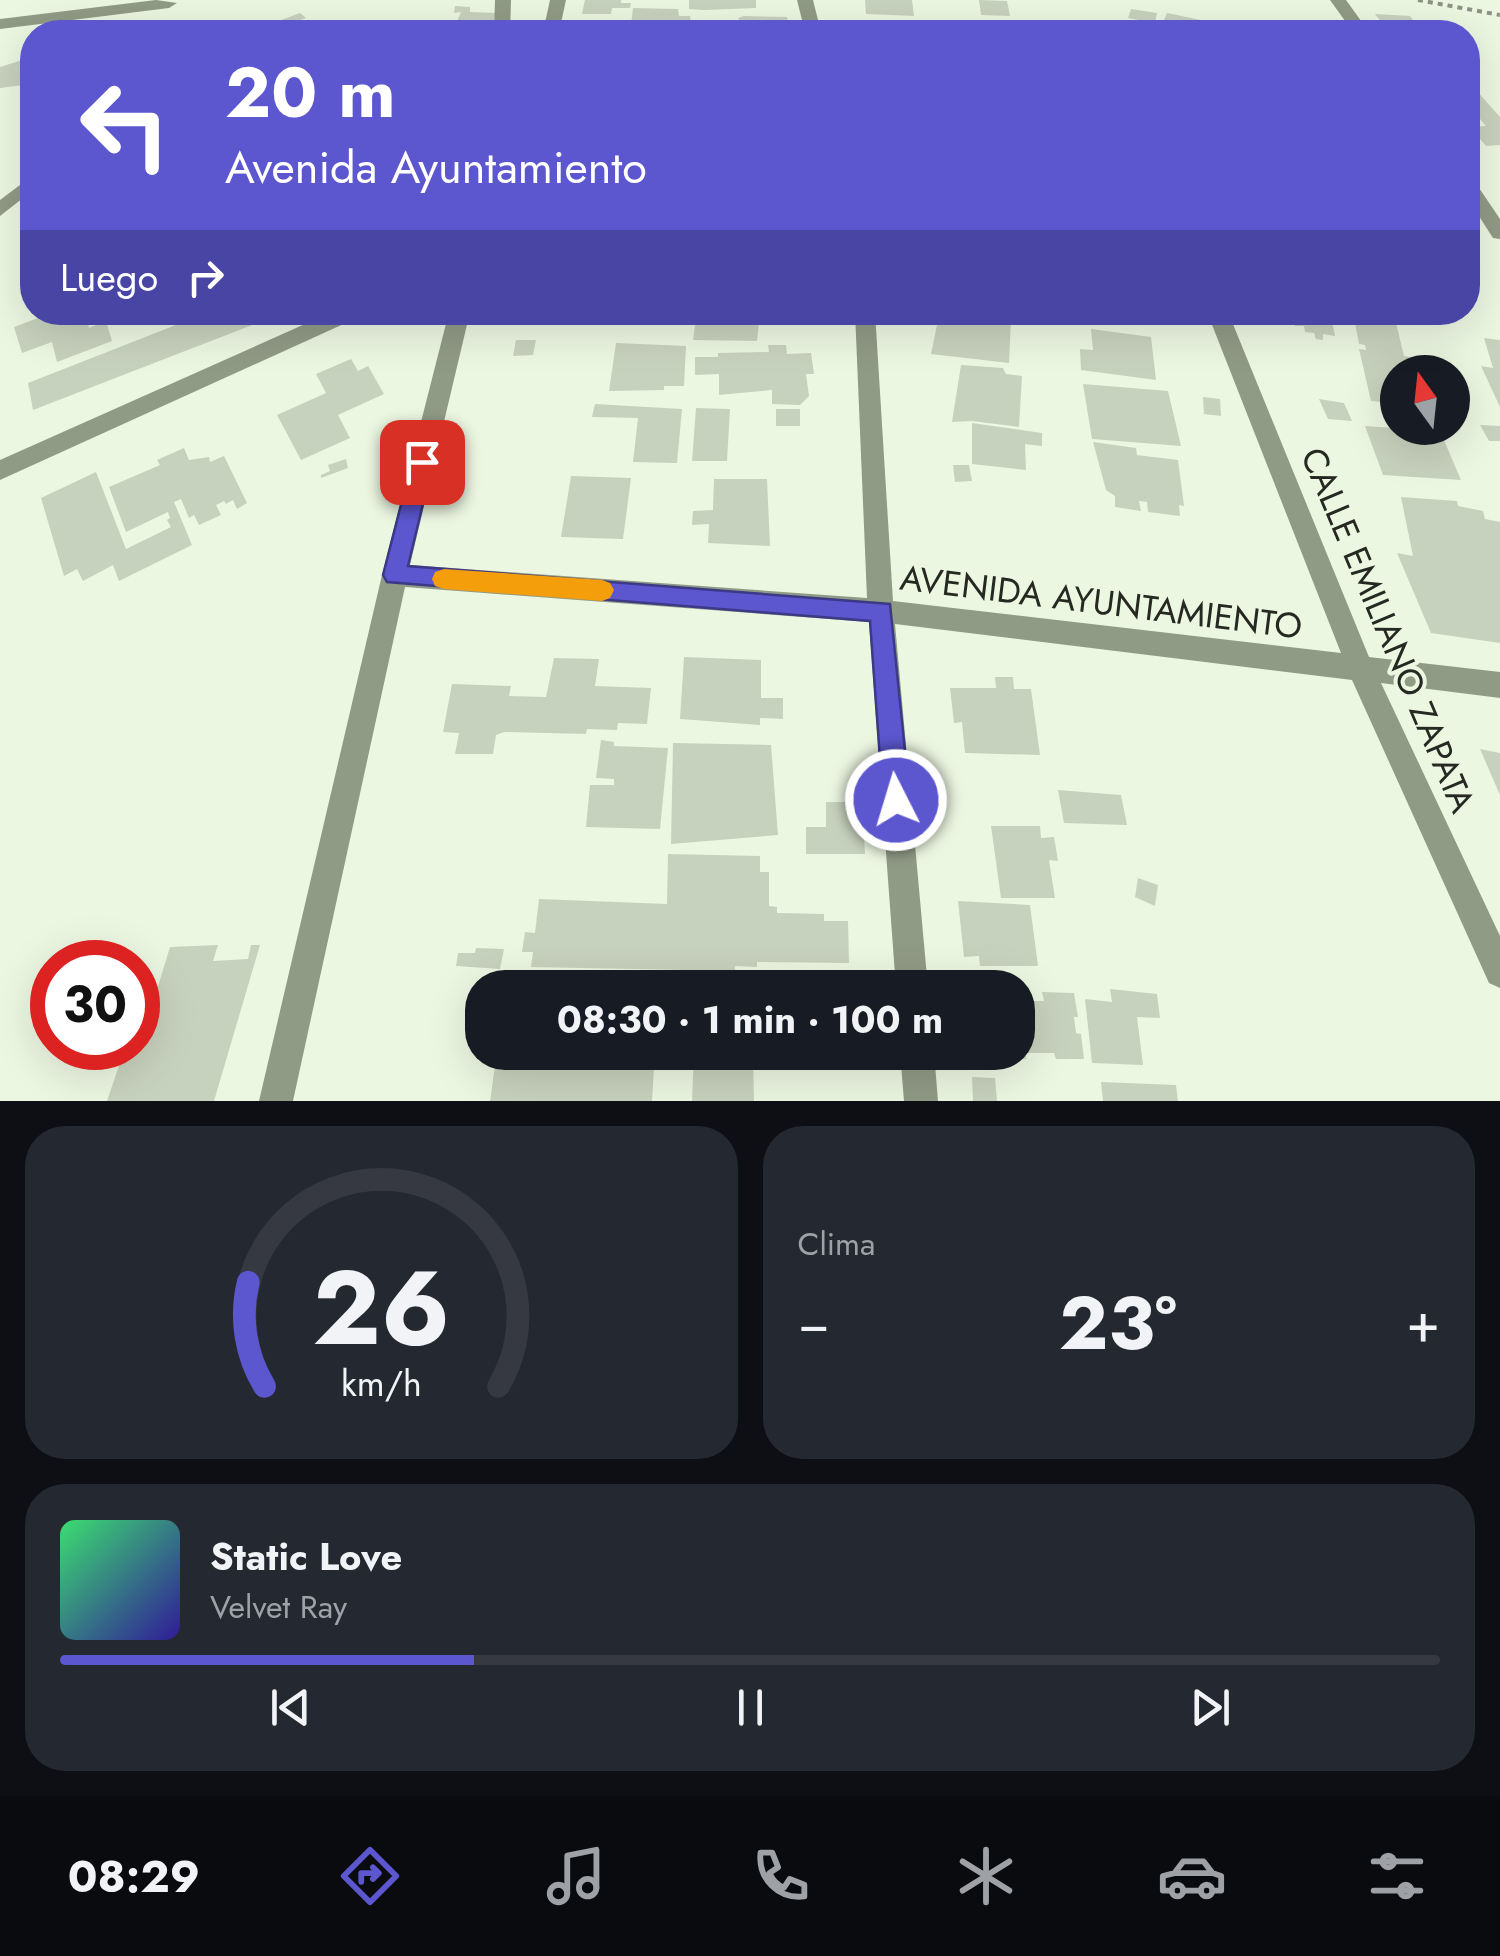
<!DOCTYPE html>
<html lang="es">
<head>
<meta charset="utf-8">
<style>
	body { margin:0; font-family:Jost,sans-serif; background:#242831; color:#f1f3f6; height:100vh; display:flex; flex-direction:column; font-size:38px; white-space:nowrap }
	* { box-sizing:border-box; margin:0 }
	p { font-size:32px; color:#9ea1a6 }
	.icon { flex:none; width:55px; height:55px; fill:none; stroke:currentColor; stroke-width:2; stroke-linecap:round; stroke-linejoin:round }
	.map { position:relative; height:1101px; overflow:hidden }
	.sheet { display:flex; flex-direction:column; gap:25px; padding:25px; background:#0d0f14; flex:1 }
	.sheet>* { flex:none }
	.banner { position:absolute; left:20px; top:20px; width:1460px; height:305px; border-radius:40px; box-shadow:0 10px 40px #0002; background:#5c57cf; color:#fff; overflow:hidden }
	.needle { width:65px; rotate:345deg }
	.buttons { position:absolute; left:1380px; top:355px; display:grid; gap:20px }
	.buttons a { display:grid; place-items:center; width:90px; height:90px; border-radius:50%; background:#171b24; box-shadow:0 10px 40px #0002; font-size:50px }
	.speed { position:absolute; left:30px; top:940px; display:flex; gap:20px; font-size:50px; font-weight:700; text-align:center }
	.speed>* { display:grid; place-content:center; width:130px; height:130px; border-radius:50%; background:#171b24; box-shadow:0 10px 40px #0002; line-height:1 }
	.speed .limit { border:15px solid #d22; background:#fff; color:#111 }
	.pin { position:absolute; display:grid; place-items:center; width:85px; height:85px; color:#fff; margin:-42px; border-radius:20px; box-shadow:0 5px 15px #0006 }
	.me { position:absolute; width:110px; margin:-55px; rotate:355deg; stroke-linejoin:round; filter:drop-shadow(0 0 8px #0008) }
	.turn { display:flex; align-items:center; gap:35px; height:210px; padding:0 40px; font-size:45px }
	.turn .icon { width:130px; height:130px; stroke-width:2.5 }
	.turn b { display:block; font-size:70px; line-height:85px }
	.then { display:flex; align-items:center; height:95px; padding:0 40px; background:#0003; gap:20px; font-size:38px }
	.big { font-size:75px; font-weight:700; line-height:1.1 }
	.sheet .widget { flex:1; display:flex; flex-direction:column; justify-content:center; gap:15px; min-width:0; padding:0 35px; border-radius:40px; background:#242831 }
	.sheet .dial { align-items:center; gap:0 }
	.dial svg { height:260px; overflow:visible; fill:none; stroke:#363941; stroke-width:7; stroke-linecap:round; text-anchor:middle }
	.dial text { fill:#f1f3f6; stroke:none }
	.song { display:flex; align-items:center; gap:30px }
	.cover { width:120px; height:120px; border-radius:15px; background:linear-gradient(135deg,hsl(140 70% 55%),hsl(250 70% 35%)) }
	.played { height:10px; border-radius:5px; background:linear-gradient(90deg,#5c57cf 30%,#363941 30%) }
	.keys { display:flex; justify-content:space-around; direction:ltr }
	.heat { display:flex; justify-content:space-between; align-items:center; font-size:55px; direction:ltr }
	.sheet .tiles { flex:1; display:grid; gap:25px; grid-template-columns:1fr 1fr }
	.widget:last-child { grid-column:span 2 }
	.trip { position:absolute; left:465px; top:970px; width:570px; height:100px; border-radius:40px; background:#171b24; box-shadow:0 10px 40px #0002; font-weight:700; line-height:100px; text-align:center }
	.menu { display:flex; height:160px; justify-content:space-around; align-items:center; background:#090b0e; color:#9ea1a6 }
	.menu .icon { width:70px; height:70px }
	.menu .active { color:#5c57cf }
	.menu b { font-size:45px; color:#f1f3f6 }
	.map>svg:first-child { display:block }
	.building { fill:#c7d2be }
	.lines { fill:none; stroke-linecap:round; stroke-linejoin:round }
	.path { stroke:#8b9385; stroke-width:4; stroke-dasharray:5 5; stroke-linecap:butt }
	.street { fill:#909b86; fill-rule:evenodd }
	.route { fill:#5c57cf; stroke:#3c3987; stroke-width:2.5 }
	.slow { fill:#f59e0b }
	.labels { text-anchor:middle; stroke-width:8; stroke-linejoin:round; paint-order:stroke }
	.street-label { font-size:35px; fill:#252922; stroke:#ecf7e2 }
</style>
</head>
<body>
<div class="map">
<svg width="1500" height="1101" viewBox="0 0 1500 1101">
	<rect width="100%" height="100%" fill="#ecf7e2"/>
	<!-- building -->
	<g class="building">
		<path d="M585,0H621V3H631L630,8H612L611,14H582Z"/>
		<path d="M689,0H756V8L704,10L689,9Z"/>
		<path d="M865,0H912L914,16L866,14Z"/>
		<path d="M979,0L1007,1L1010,16L981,15Z"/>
		<path d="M455,6L470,7V12L496,13L492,28L455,26L461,12L454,13Z"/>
		<path d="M633,8L678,9L679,16H690L692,32H639L640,25H631Z"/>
		<path d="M1131,9L1157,13L1155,23L1128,18Z"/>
		<path d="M300,13L306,18L273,30L268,25Z"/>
		<path d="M1167,13L1215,23L1213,29L1221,32H1159Z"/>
		<path d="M1375,14L1410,16L1422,32H1389Z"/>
		<path d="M744,16L787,17L790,32H745L738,18Z"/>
		<path d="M32,57L24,85L0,88V67Z"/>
		<path d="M1468,81L1500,117V145L1486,146L1470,127L1486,126L1468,105Z"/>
		<path d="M54,312H99L87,317L89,328L106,321L112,341L57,362L52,342L22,353L14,327Z"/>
		<path d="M209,312L283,313L33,410L28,383Z"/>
		<path d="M697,312H774L773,317L786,318L785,324L759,322L757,341L693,340Z"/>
		<path d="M919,312H967L1011,319L1009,363L931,354L937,325L921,323Z"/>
		<path d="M1301,312H1330L1335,336L1323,334V340L1316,339L1314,333L1305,332L1304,326H1295L1290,316H1302Z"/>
		<path d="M1354,317L1396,323L1404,356L1433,360L1436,372H1398V404L1371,401L1359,349L1366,350L1365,345L1359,344Z"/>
		<path d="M1091,329L1151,337L1156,380L1081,370L1080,349L1093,350Z"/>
		<path d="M1484,338L1500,340V407L1481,366L1493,368Z"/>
		<path d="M516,340H536L533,355L513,356Z"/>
		<path d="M616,343L686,346L684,386H664V390L609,391Z"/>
		<path d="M768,345H786L787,354L811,353L814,374H806L809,396L800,405L772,404V390L719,395V374L695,375V357H718V353L769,352Z"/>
		<path d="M351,359L358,371L368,366L384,394L338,415L350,438L301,460L277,415L326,393L316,374Z"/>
		<path d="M961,365L1003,368L1006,374L1022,376L1019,427L972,421L952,422Z"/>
		<path d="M1083,384L1168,391L1181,446L1092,439Z"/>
		<path d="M1203,397L1220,399L1221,416L1204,414Z"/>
		<path d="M1319,399L1344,403L1352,421L1328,419Z"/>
		<path d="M595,404L682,409L677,463L633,462L638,418L592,417Z"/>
		<path d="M696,408L730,409L727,461H692Z"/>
		<rect x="776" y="409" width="24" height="17"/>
		<path d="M972,423L1042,433V446L1025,444L1026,470L972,464Z"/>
		<path d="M1480,425L1500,426V441H1489Z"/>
		<path d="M1365,426L1440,431L1461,480L1383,475Z"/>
		<path d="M1093,442L1136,448L1137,455L1178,460L1184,506L1179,505L1180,516L1148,512L1147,502L1139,501L1141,511L1115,507V496L1106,490Z"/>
		<path d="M184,448L189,460L209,457L210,462L224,456L247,503L237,509L233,500L226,504L224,501L216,505L221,515L199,525L194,515L189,518L181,499L174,502L192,545L119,581L113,565L83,581L77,569L64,576L41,498L96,472L126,549L171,527L167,520L170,518L168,512L126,532L109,487L160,465L157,460Z"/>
		<path d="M346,459L348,468L321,478V475L330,471L328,465Z"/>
		<path d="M953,465H969L972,481L955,482Z"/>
		<path d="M571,476L631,478L623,539L561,537Z"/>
		<path d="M714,479H767L770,546L708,543L709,524L692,525L693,511L713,510Z"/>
		<path d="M1401,497L1457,501L1458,506L1483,511L1485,519L1500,522V643L1431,633L1397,553L1413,556Z"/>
		<path d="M684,657L761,660V698H783V719L760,718V725L680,719Z"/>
		<path d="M554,658L599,659L595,686L651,688L647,724L618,723L617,730L587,729L586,734L504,732L496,735L493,754H455L459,733L443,732L452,684L511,686L509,696L546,697Z"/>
		<path d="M995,677H1013L1014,689H1031L1040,755L965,753L962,722L954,723L950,688H996Z"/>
		<path d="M601,740L614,742V746L668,748L660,829L586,827L590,785H614V779L596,778Z"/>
		<path d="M673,743L771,745L778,835L671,844Z"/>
		<path d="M1480,749L1500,753V795Z"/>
		<path d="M1058,790L1121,795L1127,825L1064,823Z"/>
		<path d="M826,802H862L865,854H806V827H826Z"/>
		<path d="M991,826H1040L1041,838L1054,837L1058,861L1049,860L1055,898H1001Z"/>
		<path d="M668,854L760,856V872H769V906L777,907V913L824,914V921H848L849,963L757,962V967L735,966V971L531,967L533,952H522L525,932L535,933L539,899L667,904Z"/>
		<path d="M1138,878L1158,885L1155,906L1135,897Z"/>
		<path d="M958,901L1030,905L1038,966H980L979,956L964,957Z"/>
		<path d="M218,945L213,961L248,959L251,945H260L214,1101H107L125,1048H138V1033L144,1032L170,947Z"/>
		<path d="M476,948L504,949L500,969L456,966L458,953H475Z"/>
		<path d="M578,977L659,978L658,988H576Z"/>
		<path d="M1110,989L1157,994L1160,1018L1137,1017L1143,1065L1092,1063L1085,999L1112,1002Z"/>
		<path d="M1042,992L1074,993L1078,1017H1074L1076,1033L1081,1034L1084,1059H1056L1054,1053H1026V1059L971,1056L970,1052H1018V1001H1044Z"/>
		<path d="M497,1052H655L652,1101H490Z"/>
		<path d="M694,1052H753L754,1101H692Z"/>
		<path d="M972,1077L995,1078L997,1101H973Z"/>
		<path d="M1101,1082L1176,1085L1178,1101H1103Z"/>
	</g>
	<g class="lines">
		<!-- path -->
		<path class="path" d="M1418,0L1500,15"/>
		<!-- street -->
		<g class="street">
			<path d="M156,0L177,3L169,8L0,29V19Z"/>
			<path d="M495,0H511L510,32H494Z"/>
			<path d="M550,0H566L559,32H543Z"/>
			<path d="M797,0H813L821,32H805Z"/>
			<path d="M1330,0H1346L1369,32H1353Z"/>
			<path d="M32,176V191L0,216V200Z"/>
			<path d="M1468,180L1475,182L1500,219V239L1493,238L1468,199Z"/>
			<path d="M332,312H362L359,317L0,480V460Z"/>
			<path d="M449,312H470L410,565L867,598L855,312H875L893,601L1341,653L1207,312H1228L1369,657L1500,672V698L1381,683L1500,936V988L1489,983L1352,680L895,624L928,988H896L869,622L405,587L293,1101H259L382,575Z"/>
			<path d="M900,1052H934L938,1101H904Z"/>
		</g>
	</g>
	<!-- route -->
	<path class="route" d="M422,454L433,462L408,566L890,604L910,800L906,809L896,813L887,809L883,800L870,621L387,582L383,575L412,462Z"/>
	<!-- slow -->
	<path class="slow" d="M444,569L602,580L610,583L614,590L610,598L602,601L444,589L435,586L432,579L435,572Z"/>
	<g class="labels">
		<!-- street labels -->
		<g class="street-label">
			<text transform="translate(1101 602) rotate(7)" y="12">AVENIDA AYUNTAMIENTO</text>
			<text transform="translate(1388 630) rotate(67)" y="12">CALLE EMILIANO ZAPATA</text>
		</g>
	</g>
</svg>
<div class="buttons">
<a><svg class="needle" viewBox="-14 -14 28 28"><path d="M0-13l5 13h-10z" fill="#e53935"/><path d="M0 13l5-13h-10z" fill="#9ea1a6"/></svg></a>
</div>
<div class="speed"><div class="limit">30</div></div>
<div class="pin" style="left:422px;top:462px;background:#d93025"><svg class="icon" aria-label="arrive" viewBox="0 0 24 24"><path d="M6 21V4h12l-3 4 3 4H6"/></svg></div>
<svg class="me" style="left:896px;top:800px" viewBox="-20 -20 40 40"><circle r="17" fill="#5c57cf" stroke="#fff" stroke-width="3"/><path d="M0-11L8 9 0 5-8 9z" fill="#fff"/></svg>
<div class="trip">08:30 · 1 min · 100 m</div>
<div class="banner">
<div class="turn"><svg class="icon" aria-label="left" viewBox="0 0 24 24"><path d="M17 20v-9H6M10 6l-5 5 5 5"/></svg><div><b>20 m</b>Avenida Ayuntamiento</div></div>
<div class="then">Luego<svg class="icon" aria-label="right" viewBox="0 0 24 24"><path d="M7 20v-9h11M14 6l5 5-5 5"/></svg></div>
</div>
</div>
<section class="sheet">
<div class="tiles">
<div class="widget dial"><svg viewBox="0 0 100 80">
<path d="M14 69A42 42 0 1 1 86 69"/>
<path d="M14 69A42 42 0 0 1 9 37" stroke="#5c57cf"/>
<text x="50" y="56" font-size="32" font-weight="700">26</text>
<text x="50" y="72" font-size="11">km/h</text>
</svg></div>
<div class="widget"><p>Clima</p>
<div class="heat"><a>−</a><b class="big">23°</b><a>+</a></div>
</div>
<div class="widget">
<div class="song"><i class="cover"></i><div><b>Static Love</b><p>Velvet Ray</p></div></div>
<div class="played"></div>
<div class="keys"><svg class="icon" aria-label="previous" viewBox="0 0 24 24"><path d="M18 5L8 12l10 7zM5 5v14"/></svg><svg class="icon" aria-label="pause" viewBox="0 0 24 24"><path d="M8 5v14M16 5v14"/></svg><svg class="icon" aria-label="next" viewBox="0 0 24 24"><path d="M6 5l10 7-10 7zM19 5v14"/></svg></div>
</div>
</div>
</section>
<nav class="menu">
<b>08:29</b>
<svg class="icon active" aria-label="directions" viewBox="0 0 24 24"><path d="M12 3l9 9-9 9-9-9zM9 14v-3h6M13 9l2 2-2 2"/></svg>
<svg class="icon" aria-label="music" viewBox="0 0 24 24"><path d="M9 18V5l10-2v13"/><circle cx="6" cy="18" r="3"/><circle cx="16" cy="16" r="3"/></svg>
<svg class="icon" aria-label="phone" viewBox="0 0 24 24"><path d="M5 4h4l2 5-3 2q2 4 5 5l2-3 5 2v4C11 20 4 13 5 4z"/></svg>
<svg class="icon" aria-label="climate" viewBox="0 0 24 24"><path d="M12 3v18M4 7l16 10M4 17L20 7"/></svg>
<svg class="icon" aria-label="car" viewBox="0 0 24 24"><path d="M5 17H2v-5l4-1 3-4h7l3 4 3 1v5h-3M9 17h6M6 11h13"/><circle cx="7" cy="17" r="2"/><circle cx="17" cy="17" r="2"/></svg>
<svg class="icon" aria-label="filters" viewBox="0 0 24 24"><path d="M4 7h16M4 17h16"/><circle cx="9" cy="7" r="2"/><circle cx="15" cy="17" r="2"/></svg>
</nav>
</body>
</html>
